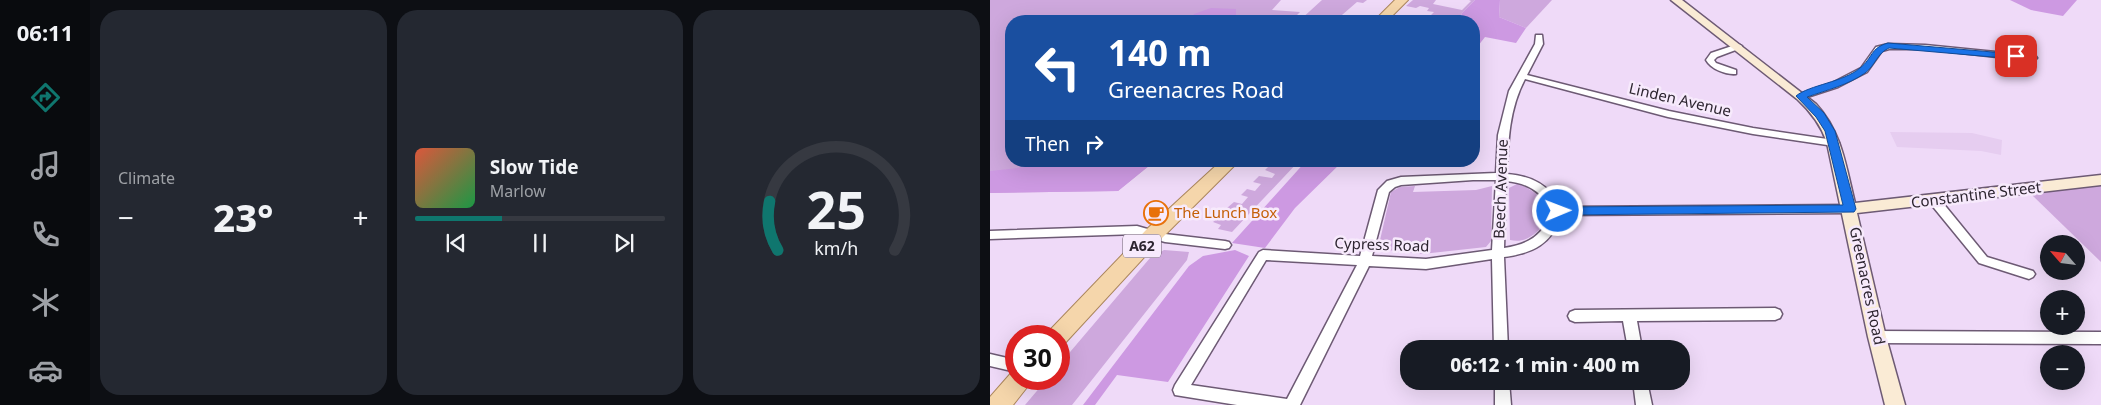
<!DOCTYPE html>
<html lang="en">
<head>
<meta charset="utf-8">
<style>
	body { margin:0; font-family:"Noto Sans",sans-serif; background:#242831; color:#f1f3f6; height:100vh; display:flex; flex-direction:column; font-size:19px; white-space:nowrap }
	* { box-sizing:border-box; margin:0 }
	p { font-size:16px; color:#9ea1a6 }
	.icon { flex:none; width:28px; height:28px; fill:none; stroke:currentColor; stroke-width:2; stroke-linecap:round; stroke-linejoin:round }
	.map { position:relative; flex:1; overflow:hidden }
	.panel { display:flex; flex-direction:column; gap:10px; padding:10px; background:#0d0f14; width:900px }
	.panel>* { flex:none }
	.guide { position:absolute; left:15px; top:15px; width:475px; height:152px; border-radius:20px; box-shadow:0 5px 20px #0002; background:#1a4fa0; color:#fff; overflow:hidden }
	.needle { width:32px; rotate:298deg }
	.tools { position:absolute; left:1050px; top:235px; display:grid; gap:10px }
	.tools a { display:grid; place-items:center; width:45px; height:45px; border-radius:50%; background:#171b24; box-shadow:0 5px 20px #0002; font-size:25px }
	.speed { position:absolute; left:15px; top:325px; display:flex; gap:10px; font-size:25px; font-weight:700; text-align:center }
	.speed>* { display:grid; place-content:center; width:65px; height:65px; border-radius:50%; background:#171b24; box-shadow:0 5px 20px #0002; line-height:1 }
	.speed .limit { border:8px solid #d22; background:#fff; color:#111 }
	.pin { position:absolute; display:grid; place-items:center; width:42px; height:42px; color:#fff; margin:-21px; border-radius:10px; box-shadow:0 2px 8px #0006 }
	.me { position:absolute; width:55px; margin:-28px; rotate:89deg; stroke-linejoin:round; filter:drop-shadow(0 0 4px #0008) }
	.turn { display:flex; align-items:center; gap:18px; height:105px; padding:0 20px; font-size:22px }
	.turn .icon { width:65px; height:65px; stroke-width:2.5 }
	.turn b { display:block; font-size:35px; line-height:42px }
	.then { display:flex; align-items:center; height:48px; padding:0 20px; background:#0003; gap:10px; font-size:19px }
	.big { font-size:38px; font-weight:800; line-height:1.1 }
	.panel .card { flex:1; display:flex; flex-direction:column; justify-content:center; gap:8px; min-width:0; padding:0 18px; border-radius:20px; background:#242831 }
	.panel .dial { align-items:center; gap:0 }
	.dial svg { height:130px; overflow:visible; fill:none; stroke:#363941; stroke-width:7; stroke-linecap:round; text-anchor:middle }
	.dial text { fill:#f1f3f6; stroke:none }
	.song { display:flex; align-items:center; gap:15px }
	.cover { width:60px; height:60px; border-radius:8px; background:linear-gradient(135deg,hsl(10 70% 55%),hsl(140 70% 35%)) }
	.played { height:5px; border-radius:2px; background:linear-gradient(90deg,#0f766e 35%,#363941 35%) }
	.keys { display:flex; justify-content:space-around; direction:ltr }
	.heat { display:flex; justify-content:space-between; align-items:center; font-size:28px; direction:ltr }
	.panel .tiles { flex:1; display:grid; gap:10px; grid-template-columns:repeat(3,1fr) }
	.trip { position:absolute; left:410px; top:340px; width:290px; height:50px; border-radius:20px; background:#171b24; box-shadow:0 5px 20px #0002; font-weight:800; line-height:50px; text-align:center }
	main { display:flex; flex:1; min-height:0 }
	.menu { display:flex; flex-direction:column; width:90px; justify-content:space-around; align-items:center; background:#090b0e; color:#9ea1a6 }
	.menu .icon { width:35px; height:35px }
	.menu .current { color:#0f766e }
	.menu b { font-size:22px; color:#f1f3f6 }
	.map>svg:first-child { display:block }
	.built { fill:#e6cdf0 }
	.green { fill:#cea8dd }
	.forest { fill:#cd99e2 }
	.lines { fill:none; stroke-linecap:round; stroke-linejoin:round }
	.street-casing { stroke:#6d5a74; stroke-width:3 }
	.secondary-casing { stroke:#6d5a74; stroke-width:3 }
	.primary-casing { stroke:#ab865c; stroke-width:2 }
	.street { fill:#fff; fill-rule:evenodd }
	.secondary { fill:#faebd5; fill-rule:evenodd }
	.primary { fill:#f5d6ab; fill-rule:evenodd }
	.route { fill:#1a73e8; stroke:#114b97 }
	.labels { text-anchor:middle; stroke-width:5; stroke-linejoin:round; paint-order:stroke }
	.shield { fill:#f7eafc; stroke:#6a606d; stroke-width:1 }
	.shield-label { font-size:14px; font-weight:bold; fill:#2d2530 }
	.street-label { font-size:15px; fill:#2d2530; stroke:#f7eafc }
	.food-label { font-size:15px; fill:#c56008; stroke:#f7eafc; text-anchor:start }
</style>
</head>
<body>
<main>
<nav class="menu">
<b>06:11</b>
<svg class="icon current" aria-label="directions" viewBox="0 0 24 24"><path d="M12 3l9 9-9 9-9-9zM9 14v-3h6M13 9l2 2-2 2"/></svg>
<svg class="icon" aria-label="music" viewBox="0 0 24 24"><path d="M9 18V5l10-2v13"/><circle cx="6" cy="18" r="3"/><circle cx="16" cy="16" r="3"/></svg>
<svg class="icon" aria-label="phone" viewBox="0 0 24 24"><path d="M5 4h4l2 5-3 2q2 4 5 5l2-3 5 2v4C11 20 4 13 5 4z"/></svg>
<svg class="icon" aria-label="climate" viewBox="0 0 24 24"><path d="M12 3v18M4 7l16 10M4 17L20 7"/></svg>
<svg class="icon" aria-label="car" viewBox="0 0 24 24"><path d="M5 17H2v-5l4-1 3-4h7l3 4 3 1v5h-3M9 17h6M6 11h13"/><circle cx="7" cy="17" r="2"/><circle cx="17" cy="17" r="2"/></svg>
</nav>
<section class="panel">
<div class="tiles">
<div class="card"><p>Climate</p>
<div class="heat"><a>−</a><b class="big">23°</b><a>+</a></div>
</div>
<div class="card">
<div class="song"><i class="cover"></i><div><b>Slow Tide</b><p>Marlow</p></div></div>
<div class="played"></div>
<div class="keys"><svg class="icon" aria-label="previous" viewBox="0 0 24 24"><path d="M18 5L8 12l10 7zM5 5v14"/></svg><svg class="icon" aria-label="pause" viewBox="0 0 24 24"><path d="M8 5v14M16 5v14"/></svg><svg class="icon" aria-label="next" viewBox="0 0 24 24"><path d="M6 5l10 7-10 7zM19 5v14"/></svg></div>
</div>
<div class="card dial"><svg viewBox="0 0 100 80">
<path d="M14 69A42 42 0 1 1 86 69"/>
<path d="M14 69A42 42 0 0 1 9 39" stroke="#0f766e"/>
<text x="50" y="56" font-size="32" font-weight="700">25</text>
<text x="50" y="72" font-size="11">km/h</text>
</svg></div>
</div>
</section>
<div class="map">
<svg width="1111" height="405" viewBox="0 0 1111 405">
	<rect width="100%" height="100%" fill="#efdaf8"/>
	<!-- built -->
	<path class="built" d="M900,132L982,133L1012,140L1011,155L991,151L907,147Z"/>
	<!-- green -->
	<g class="green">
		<path d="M0,0H291L282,10L310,12L301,21H21V161H165L128,191L0,193Z"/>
		<path d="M332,0H377L373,3L367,2L345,21H309Z"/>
		<path d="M423,0H446L443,4L472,10L481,1L479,0H485L472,13L470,21H435L444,12L437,11L439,8L430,6L426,8L416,6Z"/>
		<path d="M510,0H562L536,28L509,17Z"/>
		<path d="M293,161H309L242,232L228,229L231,225L223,222L231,215L239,217L245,210L237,208L244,202L252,204L258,197L251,195L257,189L265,191L271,184L263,182L269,176L282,178L285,174L275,170L281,164L289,166Z"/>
		<path d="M527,184C533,185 537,188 542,191C557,200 556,210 553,226C543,236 535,243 520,240L519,188Z"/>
		<path d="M1111,185V262L1041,194Z"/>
		<path d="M425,186L423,192L486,190L502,186L501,241L496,247L432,254L388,249L401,192L410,187Z"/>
		<path d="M174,250L199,252L197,260L82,405H35L57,379H69V365L160,258Z"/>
	</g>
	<!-- forest -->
	<g class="forest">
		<path d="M485,0H510L509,17L536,28L526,43L495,37L484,51V21H470L472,13Z"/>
		<path d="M1020,0H1087L1073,16L1041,10Z"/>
		<path d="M221,8L246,9V21H200L204,14Z"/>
		<path d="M54,161H165L128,191L0,193V171L45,166Z"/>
		<path d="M316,161H353L305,208L275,248L242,243Z"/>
		<path d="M245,250L259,256L178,382L127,375L105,405H93L199,266L213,256Z"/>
	</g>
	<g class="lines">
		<defs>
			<g id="street">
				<path d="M546,35H552L553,44L537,75L679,111L763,128L844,140L849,143L844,146L763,134L678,117L535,79C519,109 518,142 517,174C542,176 559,185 571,207L860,205L866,209L860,213L572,215C561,244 544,253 514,257L518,349H504L502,259L436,269L379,266L310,405H247L185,395L183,390L185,385L269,252L273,250L370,256L388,190L397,181L411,177L506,173L508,135L519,91L545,44ZM483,180H506L502,250L436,259L382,256L399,192L405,187L411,185ZM516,181C538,183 552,192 562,211C553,235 540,244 514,248ZM276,260L367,265L297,399L201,385Z"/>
				<path d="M748,44L752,46L751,48L727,57L724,60L726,63L746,70V74C736,75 721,69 716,60L721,53Z"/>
				<path d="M898,44L935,45L1036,55L1032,49L1036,46L1039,47L1047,58L1043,61L935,49H899L892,51L877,72L848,87L811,99L806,96L842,83L871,68L886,47Z"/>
				<path d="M944,196L948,197L997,257L1043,271L1045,274L1043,277L1039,279L989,263L940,203L938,200L940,197Z"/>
				<path d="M147,226L175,234L235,241L239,242L241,245L239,248L235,249L175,242L147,234L0,239V231Z"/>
				<path d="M785,308L790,310L792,314L790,318L785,320L647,321L652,349H638L633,321L585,322L580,320L578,316L580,312L585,310Z"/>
				<path d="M887,331L1111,332V344L887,343L882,341L880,337L882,333Z"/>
				<path d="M0,354L26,360V372L0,366Z"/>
				<path d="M505,381H519L521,405H505Z"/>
				<path d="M643,381H657L662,405H646Z"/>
			</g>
			<path id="secondary" d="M681,0H692L826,104C852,132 856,167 865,203L1111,175V185L867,213L896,337L915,405H895L878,337L837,143C831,125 821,112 807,99Z"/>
			<g id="primary">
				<path d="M405,0H418L397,21H384Z"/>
				<path d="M231,161H249L171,239L76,342L69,345V336H57L60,330L157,229Z"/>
				<path d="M26,370V379H41L38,386L23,405H0V397L22,372Z"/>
			</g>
		</defs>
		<!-- street casing -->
		<use href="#street" class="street-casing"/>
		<!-- secondary casing -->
		<use href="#secondary" class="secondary-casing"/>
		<!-- primary casing -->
		<use href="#primary" class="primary-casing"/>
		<!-- street -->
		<use href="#street" class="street"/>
		<!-- secondary -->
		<use href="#secondary" class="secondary"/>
		<!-- primary -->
		<use href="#primary" class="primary"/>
	</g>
	<!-- route -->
	<path class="route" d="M898,43L1026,54L1030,56L1026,59L899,48C887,53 885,66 875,73C858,85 837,90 817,97L834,113L845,131L866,209L864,212L568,215L562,211L568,207L853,205L835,131L826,117L806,96C819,85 854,82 870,68C883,58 880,48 898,43Z"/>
	<!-- icons -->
	<defs>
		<symbol id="cafe-ring" viewBox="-11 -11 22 22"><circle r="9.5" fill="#f7eafc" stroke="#e8710a" stroke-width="1.5"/><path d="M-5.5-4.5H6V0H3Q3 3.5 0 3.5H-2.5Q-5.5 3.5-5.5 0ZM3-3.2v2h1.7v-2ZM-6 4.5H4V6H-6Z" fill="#e8710a"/></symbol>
	</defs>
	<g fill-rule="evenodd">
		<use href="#cafe-ring" x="152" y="199" width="28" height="28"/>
	</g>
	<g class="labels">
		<!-- shield labels -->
		<rect class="shield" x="133" y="234.5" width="38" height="23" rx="4"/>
		<g class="shield-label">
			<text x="152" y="251">A62</text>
		</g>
		<!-- street labels -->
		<g class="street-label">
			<text transform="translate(690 100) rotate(13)" y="5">Linden Avenue</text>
			<text transform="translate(511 189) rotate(-88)" y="5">Beech Avenue</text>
			<text transform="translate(986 195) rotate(-7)" y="5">Constantine Street</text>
			<text transform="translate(392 245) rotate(2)" y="5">Cypress Road</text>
			<text transform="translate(877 286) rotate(78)" y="5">Greenacres Road</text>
		</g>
		<!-- food labels -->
		<g class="food-label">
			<text x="184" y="218">The Lunch Box</text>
		</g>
	</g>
</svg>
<div class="tools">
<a><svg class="needle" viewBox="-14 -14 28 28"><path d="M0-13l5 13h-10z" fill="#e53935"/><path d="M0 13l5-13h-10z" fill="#9ea1a6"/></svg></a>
<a>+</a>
<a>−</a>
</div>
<div class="speed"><div class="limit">30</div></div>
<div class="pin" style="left:1026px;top:56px;background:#d93025"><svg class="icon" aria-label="arrive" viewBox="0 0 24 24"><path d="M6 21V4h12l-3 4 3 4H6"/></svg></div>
<svg class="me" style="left:568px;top:211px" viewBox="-20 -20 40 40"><circle r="17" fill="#1a73e8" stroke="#fff" stroke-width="3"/><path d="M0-11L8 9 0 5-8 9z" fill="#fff"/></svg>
<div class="trip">06:12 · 1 min · 400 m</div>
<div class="guide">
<div class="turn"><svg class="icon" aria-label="left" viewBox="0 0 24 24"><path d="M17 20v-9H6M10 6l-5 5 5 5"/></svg><div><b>140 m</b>Greenacres Road</div></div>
<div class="then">Then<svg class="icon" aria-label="right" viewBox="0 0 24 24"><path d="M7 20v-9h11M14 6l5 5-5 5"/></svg></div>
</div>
</div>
</main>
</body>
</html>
